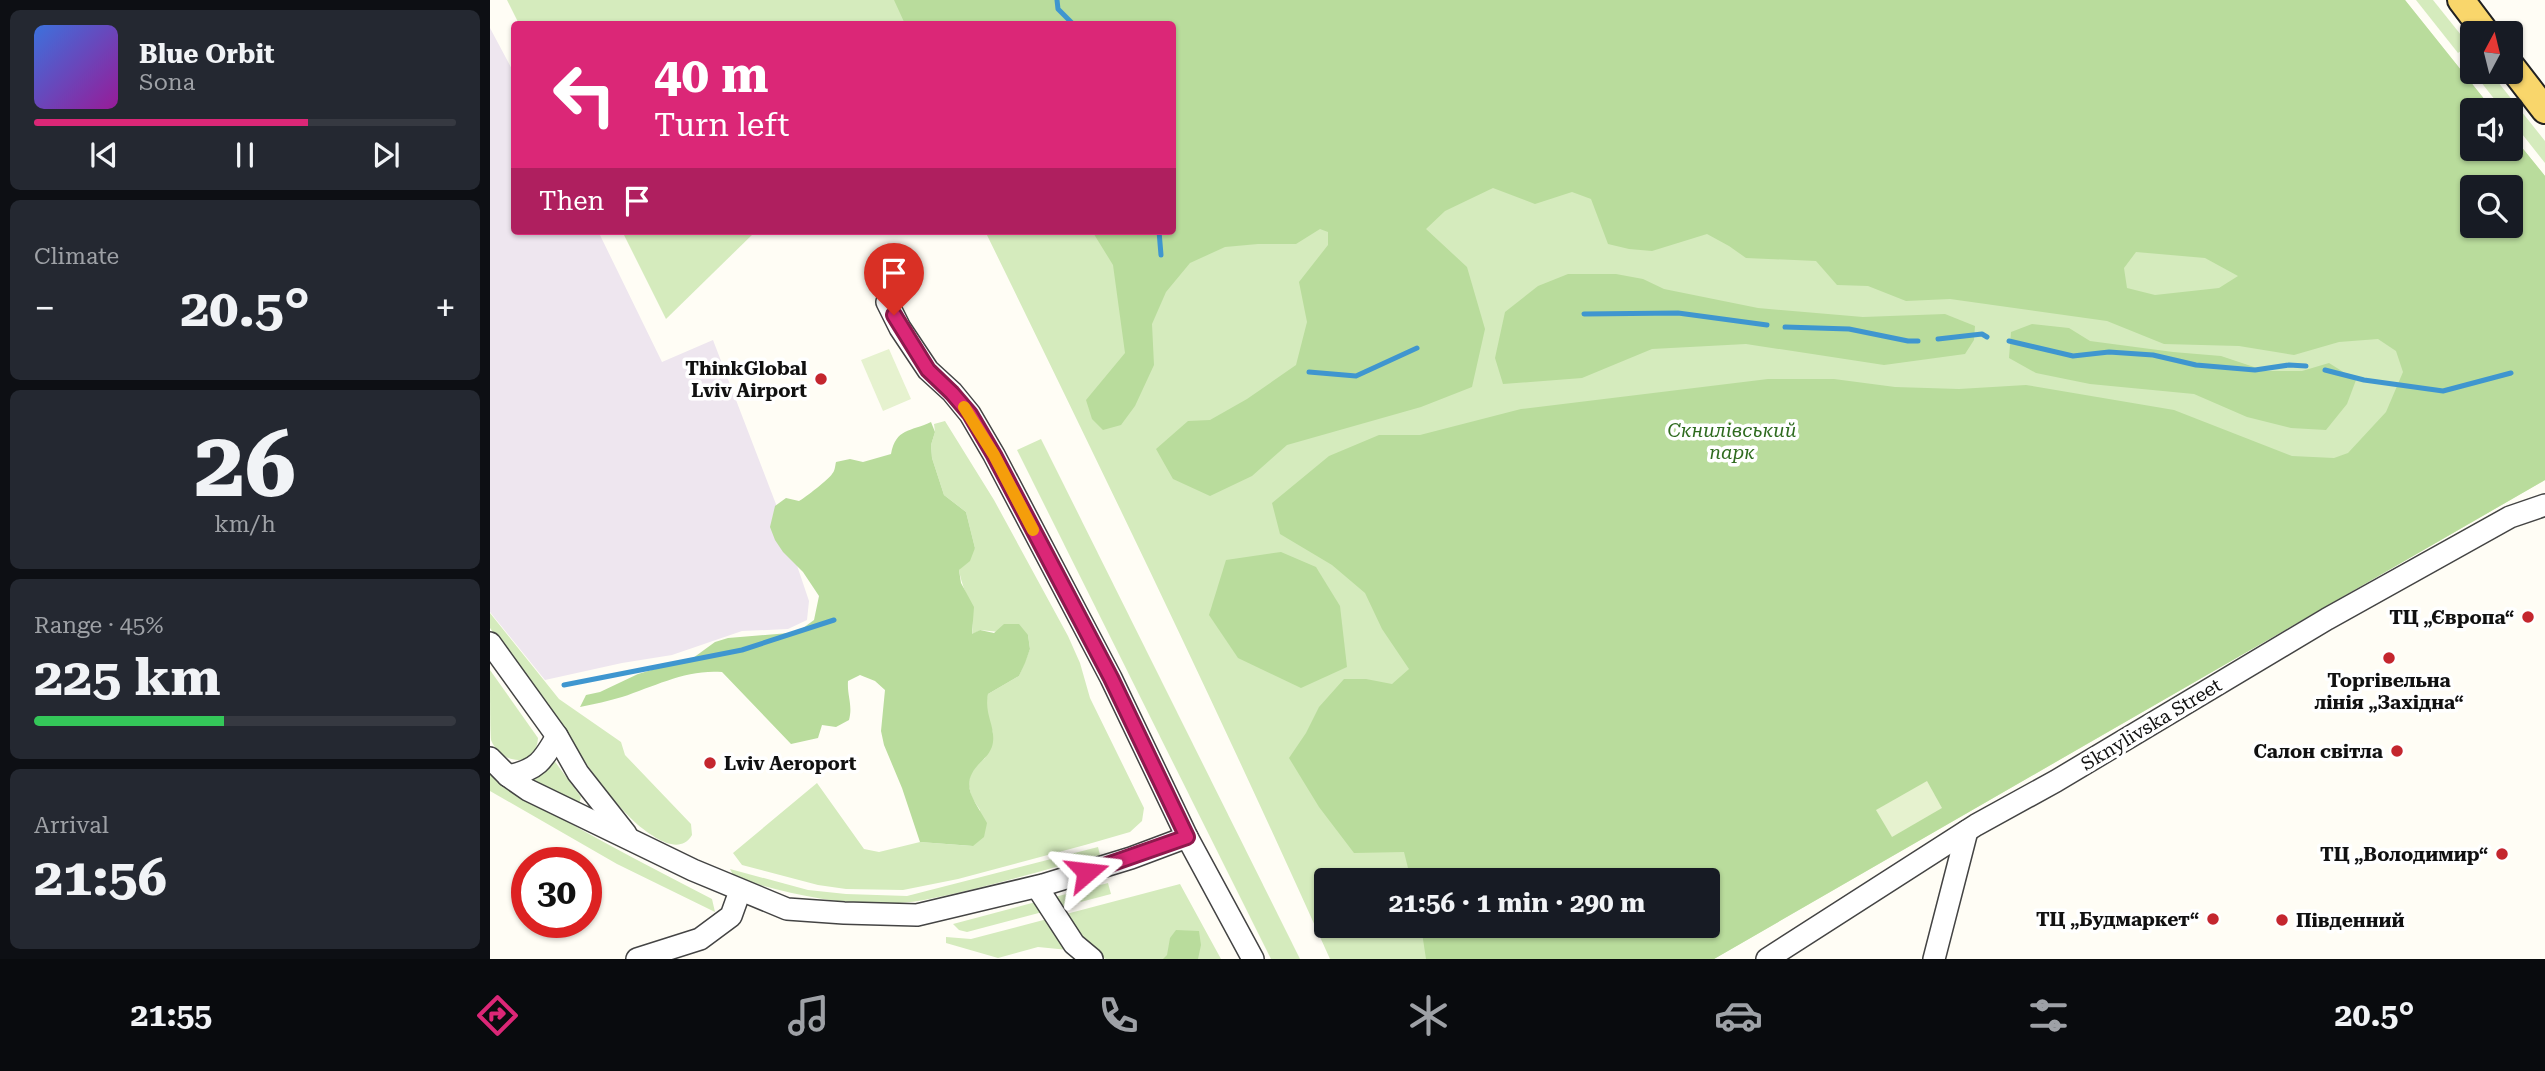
<!DOCTYPE html>
<html lang="en">
<head>
<meta charset="utf-8">
<style>
	body { margin:0; font-family:"Roboto Serif",serif; background:#242831; color:#f1f3f6; height:100vh; display:flex; flex-direction:column; font-size:26px; white-space:nowrap }
	* { box-sizing:border-box; margin:0 }
	p { font-size:23px; color:#9ea1a6 }
	.icon { flex:none; width:38px; height:38px; fill:none; stroke:currentColor; stroke-width:2; stroke-linecap:round; stroke-linejoin:round }
	.map { position:relative; flex:1; overflow:hidden }
	.panel { display:flex; flex-direction:column; gap:10px; padding:10px; background:#0d0f14; width:490px }
	.panel>* { flex:none }
	.hud { position:absolute; left:21px; top:21px; width:665px; height:214px; border-radius:7px; box-shadow:0 2px 5px #0004; background:#db2777; color:#fff; overflow:hidden }
	.needle { width:46px; rotate:7deg }
	.buttons { position:absolute; left:1970px; top:21px; display:grid; gap:14px }
	.buttons a { display:grid; place-items:center; width:63px; height:63px; border-radius:7px; background:#171b24; box-shadow:0 2px 5px #0004; font-size:35px }
	.speed { position:absolute; left:21px; top:847px; display:flex; gap:14px; font-size:35px; font-weight:700; text-align:center }
	.speed>* { display:grid; place-content:center; width:91px; height:91px; border-radius:50%; background:#171b24; box-shadow:0 2px 5px #0004; line-height:1 }
	.speed .limit { border:10px solid #d22; background:#fff; color:#111 }
	.pin { position:absolute; display:grid; place-items:center; width:60px; height:60px; color:#fff; margin:-72px -30px; border-radius:50% 50% 50% 0; rotate:-45deg; box-shadow:0 0 7px #0007 }
	.pin .icon { rotate:45deg }
	.me { position:absolute; width:77px; margin:-38px; rotate:73deg; stroke-linejoin:round; filter:drop-shadow(0 0 5px #0008) }
	.turn { display:flex; align-items:center; gap:24px; height:147px; padding:0 28px; font-size:32px }
	.turn .icon { width:91px; height:91px; stroke-width:2.5 }
	.turn b { display:block; font-size:49px; line-height:60px }
	.then { display:flex; align-items:center; height:66px; padding:0 28px; background:#0003; gap:14px; font-size:26px }
	.big { font-size:52px; font-weight:700; line-height:1.1 }
	.panel .widget { flex:1; display:flex; flex-direction:column; justify-content:center; gap:10px; min-width:0; padding:0 24px; border-radius:10px; background:#242831 }
	.panel .dial { align-items:center; gap:0 }
	.dial b { font-size:91px; line-height:1 }
	.song { display:flex; align-items:center; gap:21px }
	.cover { width:84px; height:84px; border-radius:10px; background:linear-gradient(135deg,hsl(220 70% 55%),hsl(300 70% 35%)) }
	.played { height:7px; border-radius:4px; background:linear-gradient(90deg,#db2777 65%,#363941 65%) }
	.keys { display:flex; justify-content:space-around; direction:ltr }
	.heat { display:flex; justify-content:space-between; align-items:center; font-size:38px; direction:ltr }
	.charge { height:10px; border-radius:5px; background:linear-gradient(90deg,#34c759 45%,#363941 0) }
	.trip { position:absolute; left:824px; top:868px; width:406px; height:70px; border-radius:7px; background:#171b24; box-shadow:0 2px 5px #0004; font-weight:700; line-height:70px; text-align:center }
	.menu { display:flex; height:112px; justify-content:space-around; align-items:center; background:#090b0e; color:#9ea1a6 }
	.menu .icon { width:49px; height:49px }
	.menu .current { color:#db2777 }
	.menu b { font-size:32px; color:#f1f3f6 }
	main { display:flex; flex:1; min-height:0 }
	.map>svg:first-child { display:block }
	.industrial { fill:#eee6ef }
	.green { fill:#d5ebbd; fill-rule:evenodd }
	.forest { fill:#b9dc9c; fill-rule:evenodd }
	.pitch { fill:#e6f2cf }
	.lines { fill:none; stroke-linecap:round; stroke-linejoin:round }
	.stream { stroke:#3f96cf; stroke-width:5 }
	.minor-casing { stroke:#444; stroke-width:24 }
	.major-casing { stroke:#222; stroke-width:30 }
	.minor { stroke:#fff; stroke-width:21 }
	.major { stroke:#f9d66b; stroke-width:26 }
	.route-casing { stroke:#8e194d; stroke-width:18 }
	.route { stroke:#db2777; stroke-width:12 }
	.slow { stroke:#f59e0b; stroke-width:12 }
	.poi-dot { fill:#c4262e; stroke:#fff; stroke-width:2.5 }
	.labels { text-anchor:middle; stroke-width:7; stroke-linejoin:round; paint-order:stroke }
	.poi-label { font-size:19px; font-weight:bold; fill:#111; stroke:#fff; text-anchor:end }
	.park-label { font-size:19px; font-style:italic; fill:#2f6b1f; stroke:#fff }
	.street-label { font-size:19px; fill:#111; stroke:#fff }
</style>
</head>
<body>
<main>
<section class="panel">
<div class="widget">
<div class="song"><i class="cover"></i><div><b>Blue Orbit</b><p>Sona</p></div></div>
<div class="played"></div>
<div class="keys"><svg class="icon" aria-label="previous" viewBox="0 0 24 24"><path d="M18 5L8 12l10 7zM5 5v14"/></svg><svg class="icon" aria-label="pause" viewBox="0 0 24 24"><path d="M8 5v14M16 5v14"/></svg><svg class="icon" aria-label="next" viewBox="0 0 24 24"><path d="M6 5l10 7-10 7zM19 5v14"/></svg></div>
</div>
<div class="widget"><p>Climate</p>
<div class="heat"><a>−</a><b class="big">20.5°</b><a>+</a></div>
</div>
<div class="widget dial"><b>26</b><p>km/h</p></div>
<div class="widget"><p>Range · 45%</p><b class="big">225 km</b><div class="charge"></div></div>
<div class="widget"><p>Arrival</p><b class="big">21:56</b></div>
</section>
<div class="map">
<svg width="2055" height="959" viewBox="0 0 2055 959">
	<rect width="100%" height="100%" fill="#fffdf5"/>
	<!-- industrial -->
	<path class="industrial" d="M0,28L24,73V231H108L172,362L223,340L289,512L319,601L317,620L298,629L252,631L182,655L132,663L55,680L0,612Z"/>
	<!-- green -->
	<g class="green">
		<path d="M17,0H1915L2003,110H1983V149H2021V134L2055,176V480L1224,959H840C730,714 613,472 495,231H682V24H29ZM1983,187H2021V226H1983ZM836,880H1218V926H836Z"/>
		<path d="M1926,0H1943L1979,45L1968,53Z"/>
		<path d="M1983,72H2000L2055,141V163L2021,120V110H2013Z"/>
		<path d="M132,231H266L176,319Z"/>
		<path d="M455,421L504,500L578,636L590,663L600,698L654,808L652,821L640,832L595,845L468,879L413,890L356,889L328,885L252,865L243,853L327,783L374,849L389,852L430,842L482,846L490,810L482,798L478,783L482,770L495,758L503,733L495,707L498,694L529,676L540,649L538,635L490,630L482,635C486,607 473,594 469,570L485,548L476,512L454,495L442,458L441,445L445,432L444,424Z"/>
		<path d="M551,439L810,959H781L527,450Z"/>
		<path d="M0,613L69,699L131,742L135,755L201,824L202,835C189,857 162,836 148,825C123,803 103,773 84,746C56,707 28,667 0,628Z"/>
		<path d="M0,670L48,738C46,769 11,765 1,740C0,730 0,684 0,670Z"/>
		<path d="M63,759L91,797L89,804L42,779L57,770Z"/>
		<path d="M0,773L5,779C75,823 148,861 222,899L225,912L127,864L0,791Z"/>
		<path d="M608,847L610,855C553,870 492,889 434,900C373,911 302,896 244,877L240,869L318,890L356,894L417,896Z"/>
		<path d="M618,883L621,894L477,932L469,930L463,924Z"/>
		<path d="M690,884L731,959H616L599,952L548,947L508,958L456,943V937L481,939Z"/>
	</g>
	<!-- forest -->
	<g class="forest">
		<path d="M404,0H1915L2003,110H1983V149H2021V134L2055,176V480L1224,959H936L931,926H1218V880H921L914,852L864,853L829,807L799,758L816,733L829,707L854,679H876L902,684L919,669L892,629L875,593L842,565L790,534L782,503L839,456L889,435H930L1031,409L1278,379H1344L1405,387L1469,389L1536,385L1684,410L1802,456L1844,458L1858,453L1896,412L1913,372L1906,351L1888,339L1849,342L1804,355L1749,346L1674,344L1617,321L1460,299L1416,301L1378,286L1347,285L1326,261L1256,258L1239,246L1217,234L1162,251L1139,249L1118,244L1101,199L1082,192L1045,204L1003,188L955,211L936,229L977,267L995,329L982,387L931,407L797,445L762,476L720,496L683,479L666,449L698,421L720,420L757,399L806,365L817,322L809,282L838,245V232L830,229L806,244H768L735,247L700,263L676,292L662,324L664,365L645,406L631,425L613,430L602,419L596,400L635,353L623,265L602,231H682V24H415ZM1983,187H2021V226H1983ZM1646,252L1715,258L1748,276L1729,288L1665,295L1637,288L1634,268Z"/>
		<path d="M1078,274H1126L1153,279L1174,289L1268,308L1373,317L1455,314L1485,326L1484,340L1475,354L1394,365L1256,344L1162,349L1092,378L1013,384L1005,358L1015,312L1048,286Z"/>
		<path d="M1542,324L1579,328L1600,341L1683,352L1731,356L1776,371H1812L1839,363L1866,380L1857,404L1836,430L1801,428L1757,417L1704,394L1600,384L1546,373L1519,358L1521,332Z"/>
		<path d="M441,422L445,432L441,445L442,458L454,495L476,512L485,548L480,561L469,570L471,583L484,607L482,634L490,630L504,633L514,624H529L538,635L540,649L535,663L529,676L498,694C494,714 505,725 503,742C502,750 497,756 492,761C467,784 484,799 497,823L494,837L483,846L430,842L412,788L394,745L391,731L395,690L385,681L370,675L358,681C357,696 363,705 359,720L346,727L332,725L328,738L301,744L232,672C197,669 165,686 132,697C119,701 104,704 90,707L96,695L110,692L148,674L203,658L225,642L238,638L299,633L313,628L324,620L329,596L313,572L293,552L285,540L280,527L285,506L296,498L309,501C315,498 340,478 342,474C345,471 345,466 346,462L360,459L373,462L401,454C406,428 420,432 441,422Z"/>
		<path d="M791,552L826,567L850,606L857,667L811,688L748,658L719,615L736,560Z"/>
		<path d="M686,930L709,931L711,945L708,959H673L677,955L680,938Z"/>
	</g>
	<!-- pitch -->
	<g class="pitch">
		<path d="M399,349L421,399L393,411L371,360Z"/>
		<path d="M1437,781L1452,808L1402,837L1386,810Z"/>
	</g>
	<g class="lines">
		<!-- stream -->
		<g class="stream">
			<path d="M567,0L568,9L583,24"/>
			<path d="M669,231L671,255"/>
			<path d="M1094,314L1188,313L1277,325"/>
			<path d="M1295,327L1359,329L1418,341H1428"/>
			<path d="M1448,339L1492,334L1497,337"/>
			<path d="M1519,341L1583,356L1619,352L1663,355L1706,365L1765,370L1799,365L1816,366"/>
			<path d="M1835,370L1874,380L1953,391L2021,373"/>
			<path d="M819,372L866,376L927,348"/>
			<path d="M74,685L252,650L344,620"/>
		</g>
		<defs>
			<g id="minor">
				<path d="M0,643L67,736L88,773L136,834"/>
				<path d="M0,758L18,776L38,790L203,870L297,909L354,913L427,915L553,885L641,858L697,837L621,678L504,455L480,414L462,392L438,370L410,328L397,302"/>
				<path d="M18,776C47,770 53,761 67,736"/>
				<path d="M697,837L763,959"/>
				<path d="M547,887L584,944L602,959"/>
				<path d="M147,959L210,939L241,916L250,891"/>
				<path d="M1277,959L1486,825L1566,781L1837,619L2020,517L2055,505"/>
				<path d="M1444,959L1477,831"/>
			</g>
			<g id="major">
				<path d="M1971,0L1996,33"/>
				<path d="M2021,66L2055,110"/>
			</g>
		</defs>
		<!-- minor casing -->
		<use href="#minor" class="minor-casing"/>
		<!-- major casing -->
		<use href="#major" class="major-casing"/>
		<!-- minor -->
		<use href="#minor" class="minor"/>
		<!-- major -->
		<use href="#major" class="major"/>
	</g>
	<g class="lines">
		<defs>
			<path id="route" d="M404,315L438,370L462,393L480,414L504,455L621,678L697,837L597,872"/>
		</defs>
		<!-- route casing -->
		<use href="#route" class="route-casing"/>
		<!-- route -->
		<use href="#route" class="route"/>
		<!-- slow -->
		<path class="slow" d="M474,407L504,455L543,530"/>
	</g>
	<!-- markers -->
	<g class="poi-dot">
		<circle cx="331" cy="379" r="7"/>
		<circle cx="2038" cy="617" r="7"/>
		<circle cx="1899" cy="658" r="7"/>
		<circle cx="1907" cy="751" r="7"/>
		<circle cx="220" cy="763" r="7"/>
		<circle cx="2012" cy="854" r="7"/>
		<circle cx="1723" cy="919" r="7"/>
		<circle cx="1792" cy="920" r="7"/>
	</g>
	<g class="labels">
		<!-- poi labels -->
		<g class="poi-label">
			<text x="317" y="375">ThinkGlobal<tspan x="317" dy="22">Lviv Airport</tspan></text>
			<text x="2024" y="624">ТЦ „Європа“</text>
			<text x="1899" y="687" text-anchor="middle">Торгівельна<tspan x="1899" dy="22">лінія „Західна“</tspan></text>
			<text x="1893" y="758">Салон світла</text>
			<text x="234" y="770" text-anchor="start">Lviv Aeroport</text>
			<text x="1998" y="861">ТЦ „Володимир“</text>
			<text x="1709" y="926">ТЦ „Будмаркет“</text>
			<text x="1806" y="927" text-anchor="start">Південний</text>
		</g>
		<!-- park labels -->
		<g class="park-label">
			<text x="1242" y="437">Скнилівський<tspan x="1242" dy="22">парк</tspan></text>
		</g>
		<!-- street labels -->
		<g class="street-label">
			<text transform="translate(1661 724) rotate(-31)" y="7">Sknylivska Street</text>
		</g>
	</g>
</svg>
<div class="buttons">
<a><svg class="needle" viewBox="-14 -14 28 28"><path d="M0-13l5 13h-10z" fill="#e53935"/><path d="M0 13l5-13h-10z" fill="#9ea1a6"/></svg></a>
<a><svg class="icon" aria-label="sound" viewBox="0 0 24 24"><path d="M4 9h4l5-4v14l-5-4H4zM17 9q2 3 0 6"/></svg></a>
<a><svg class="icon" aria-label="search" viewBox="0 0 24 24"><circle cx="10" cy="10" r="6"/><path d="M15 15l6 6"/></svg></a>
</div>
<div class="speed"><div class="limit">30</div></div>
<div class="pin" style="left:404px;top:315px;background:#d93025"><svg class="icon" aria-label="arrive" viewBox="0 0 24 24"><path d="M6 21V4h12l-3 4 3 4H6"/></svg></div>
<svg class="me" style="left:597px;top:872px" viewBox="-20 -20 40 40"><path d="M0-17L14 15 0 8-14 15z" fill="#db2777" stroke="#fff" stroke-width="4"/></svg>
<div class="trip">21:56 · 1 min · 290 m</div>
<div class="hud">
<div class="turn"><svg class="icon" aria-label="left" viewBox="0 0 24 24"><path d="M17 20v-9H6M10 6l-5 5 5 5"/></svg><div><b>40 m</b>Turn left</div></div>
<div class="then">Then<svg class="icon" aria-label="arrive" viewBox="0 0 24 24"><path d="M6 21V4h12l-3 4 3 4H6"/></svg></div>
</div>
</div>
</main>
<nav class="menu">
<b>21:55</b>
<svg class="icon current" aria-label="directions" viewBox="0 0 24 24"><path d="M12 3l9 9-9 9-9-9zM9 14v-3h6M13 9l2 2-2 2"/></svg>
<svg class="icon" aria-label="music" viewBox="0 0 24 24"><path d="M9 18V5l10-2v13"/><circle cx="6" cy="18" r="3"/><circle cx="16" cy="16" r="3"/></svg>
<svg class="icon" aria-label="phone" viewBox="0 0 24 24"><path d="M5 4h4l2 5-3 2q2 4 5 5l2-3 5 2v4C11 20 4 13 5 4z"/></svg>
<svg class="icon" aria-label="climate" viewBox="0 0 24 24"><path d="M12 3v18M4 7l16 10M4 17L20 7"/></svg>
<svg class="icon" aria-label="car" viewBox="0 0 24 24"><path d="M5 17H2v-5l4-1 3-4h7l3 4 3 1v5h-3M9 17h6M6 11h13"/><circle cx="7" cy="17" r="2"/><circle cx="17" cy="17" r="2"/></svg>
<svg class="icon" aria-label="filters" viewBox="0 0 24 24"><path d="M4 7h16M4 17h16"/><circle cx="9" cy="7" r="2"/><circle cx="15" cy="17" r="2"/></svg>
<b>20.5°</b>
</nav>
</body>
</html>
